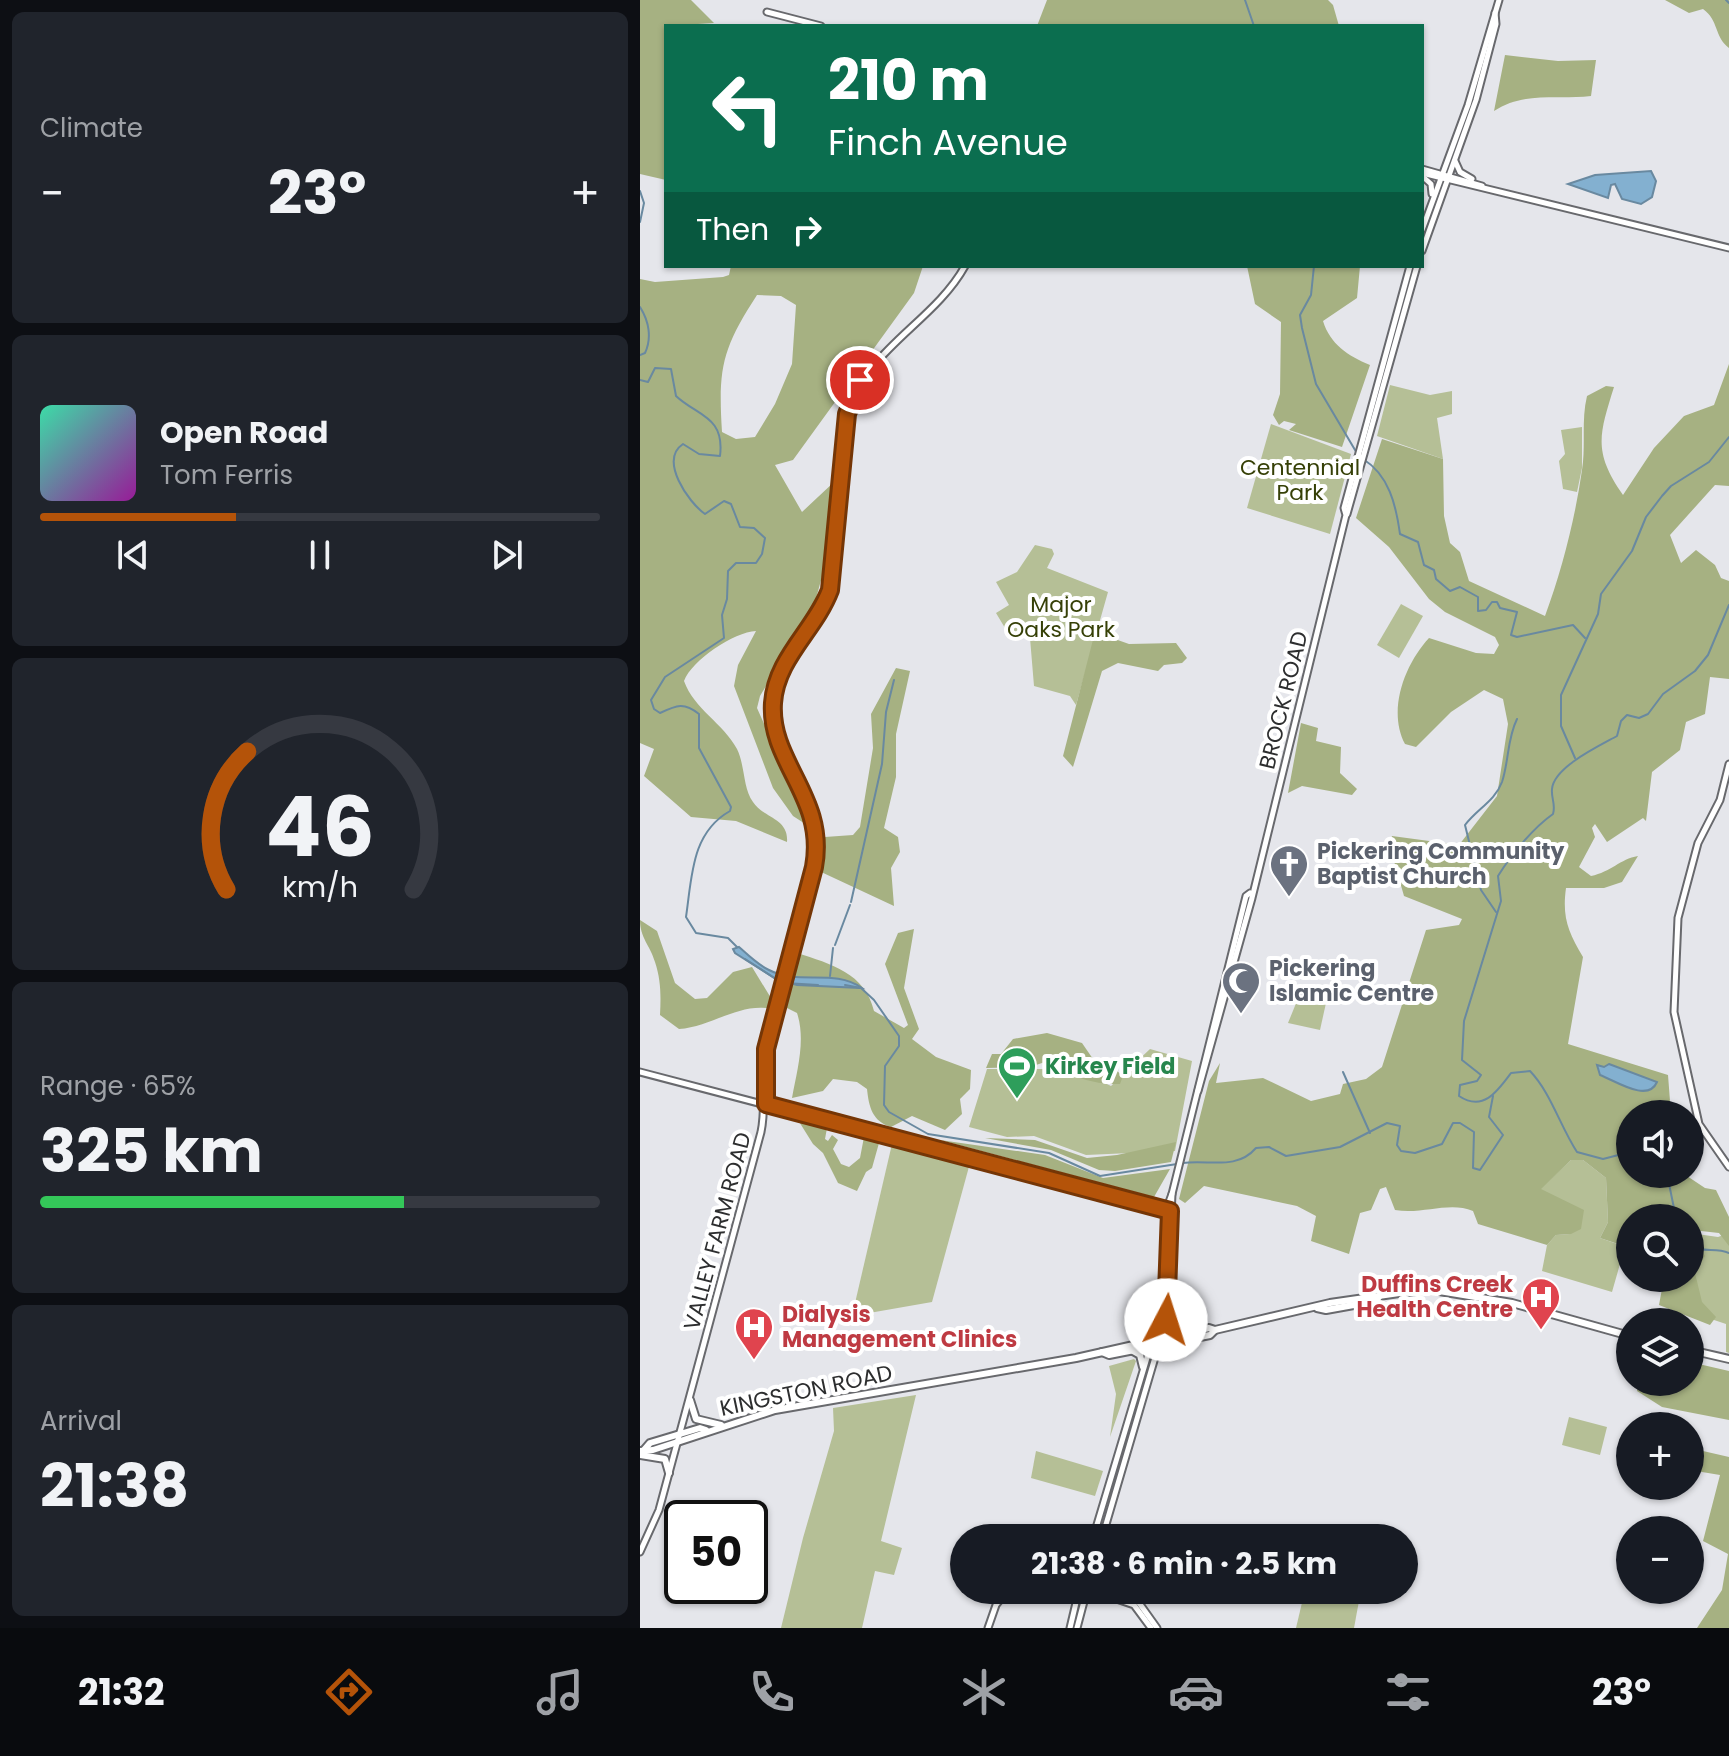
<!DOCTYPE html>
<html lang="en">
<head>
<meta charset="utf-8">
<style>
	body { margin:0; font-family:Poppins,sans-serif; background:#20242c; color:#f1f3f6; height:100vh; display:flex; flex-direction:column; font-size:30px; white-space:nowrap }
	* { box-sizing:border-box; margin:0 }
	p { font-size:26px; color:#9ea1a6 }
	.icon { flex:none; width:44px; height:44px; fill:none; stroke:currentColor; stroke-width:2; stroke-linecap:round; stroke-linejoin:round }
	.map { position:relative; flex:1; overflow:hidden }
	.drawer { display:flex; flex-direction:column; gap:12px; padding:12px; background:#0d0f14; width:640px }
	.drawer>* { flex:none }
	.top-card { position:absolute; left:24px; top:24px; width:760px; height:244px; border-radius:0px; box-shadow:0 2px 6px #0004; background:#0b6e4f; color:#fff; overflow:hidden }
	.buttons { position:absolute; left:976px; top:1100px; display:grid; gap:16px }
	.buttons a { display:grid; place-items:center; width:88px; height:88px; border-radius:50%; background:#171b24; box-shadow:0 2px 6px #0004; font-size:40px }
	.speed { position:absolute; left:24px; top:1500px; display:flex; gap:16px; font-size:40px; font-weight:700; text-align:center }
	.speed>* { display:grid; place-content:center; width:104px; height:104px; border-radius:50%; background:#171b24; box-shadow:0 2px 6px #0004; line-height:1 }
	.speed .limit { border:4px solid #111; border-radius:12px; background:#fff; color:#111 }
	.pin { position:absolute; display:grid; place-items:center; width:68px; height:68px; color:#fff; margin:-34px; border:4px solid #fff; border-radius:50%; box-shadow:0 2px 8px #0007 }
	.me { position:absolute; width:88px; margin:-44px; rotate:5deg; stroke-linejoin:round; filter:drop-shadow(0 0 6px #0008) }
	.turn { display:flex; align-items:center; gap:28px; height:168px; padding:0 32px; font-size:36px }
	.turn .icon { width:104px; height:104px; stroke-width:2.5 }
	.turn b { display:block; font-size:56px; line-height:68px }
	.then { display:flex; align-items:center; height:76px; padding:0 32px; background:#0003; gap:16px; font-size:30px }
	.big { font-size:60px; font-weight:700; line-height:1.1 }
	.drawer .widget { flex:1; display:flex; flex-direction:column; justify-content:center; gap:12px; min-width:0; padding:0 28px; border-radius:12px; background:#20242c }
	.drawer .dial { align-items:center; gap:0 }
	.dial svg { height:208px; overflow:visible; fill:none; stroke:#363941; stroke-width:7; stroke-linecap:round; text-anchor:middle }
	.dial text { fill:#f1f3f6; stroke:none }
	.song { display:flex; align-items:center; gap:24px }
	.cover { width:96px; height:96px; border-radius:12px; background:linear-gradient(135deg,hsl(160 70% 55%),hsl(300 70% 35%)) }
	.played { height:8px; border-radius:4px; background:linear-gradient(90deg,#b45309 35%,#363941 35%) }
	.keys { display:flex; justify-content:space-around; direction:ltr }
	.heat { display:flex; justify-content:space-between; align-items:center; font-size:44px; direction:ltr }
	.charge { height:12px; border-radius:6px; background:linear-gradient(90deg,#34c759 65%,#363941 0) }
	.trip { position:absolute; left:310px; top:1524px; width:468px; height:80px; border-radius:40px; background:#171b24; box-shadow:0 2px 6px #0004; font-weight:700; line-height:80px; text-align:center }
	.tab-bar { display:flex; height:128px; justify-content:space-around; align-items:center; background:#090b0e; color:#9ea1a6 }
	.tab-bar .icon { width:56px; height:56px }
	.tab-bar .selected { color:#b45309 }
	.tab-bar b { font-size:36px; color:#f1f3f6 }
	main { display:flex; flex:1; min-height:0 }
	.map>svg:first-child { display:block }
	.green { fill:#b5bf96 }
	.forest { fill:#a6b182; fill-rule:evenodd }
	.water { fill:#83b0d0; stroke:#6989a0; stroke-width:2 }
	.lines { fill:none; stroke-linecap:round; stroke-linejoin:round }
	.stream { stroke:#6989a0; stroke-width:2 }
	.secondary-casing { stroke:#68696d; stroke-width:9 }
	.primary-casing { stroke:#68696d; stroke-width:10 }
	.secondary { stroke:#fff; stroke-width:5 }
	.primary { stroke:#fff; stroke-width:6 }
	.route-casing { stroke:#753606; stroke-width:20 }
	.route { stroke:#b45309; stroke-width:14 }
	.labels { text-anchor:middle; stroke-width:8; stroke-linejoin:round; paint-order:stroke }
	.park-label { font-size:22px; fill:#364007; stroke:#fff }
	.street-label { font-size:22px; fill:#2d2e2f; stroke:#fff }
	.worship-label { font-size:22px; font-weight:bold; fill:#5b616d; stroke:#fff; text-anchor:start }
	.leisure-label { font-size:22px; font-weight:bold; fill:#27864d; stroke:#fff; text-anchor:start }
	.health-label { font-size:22px; font-weight:bold; fill:#be3a42; stroke:#fff; text-anchor:end }
</style>
</head>
<body>
<main>
<section class="drawer">
<div class="widget"><p>Climate</p>
<div class="heat"><a>−</a><b class="big">23°</b><a>+</a></div>
</div>
<div class="widget">
<div class="song"><i class="cover"></i><div><b>Open Road</b><p>Tom Ferris</p></div></div>
<div class="played"></div>
<div class="keys"><svg class="icon" aria-label="previous" viewBox="0 0 24 24"><path d="M18 5L8 12l10 7zM5 5v14"/></svg><svg class="icon" aria-label="pause" viewBox="0 0 24 24"><path d="M8 5v14M16 5v14"/></svg><svg class="icon" aria-label="next" viewBox="0 0 24 24"><path d="M6 5l10 7-10 7zM19 5v14"/></svg></div>
</div>
<div class="widget dial"><svg viewBox="0 0 100 80">
<path d="M14 69A42 42 0 1 1 86 69"/>
<path d="M14 69A42 42 0 0 1 22 16" stroke="#b45309"/>
<text x="50" y="56" font-size="32" font-weight="700">46</text>
<text x="50" y="72" font-size="11">km/h</text>
</svg></div>
<div class="widget"><p>Range · 65%</p><b class="big">325 km</b><div class="charge"></div></div>
<div class="widget"><p>Arrival</p><b class="big">21:38</b></div>
</section>
<div class="map">
<svg width="1089" height="1628" viewBox="0 0 1089 1628">
	<rect width="100%" height="100%" fill="#e5e6eb"/>
	<!-- green -->
	<g class="green">
		<path d="M750,385L790,395L812,391V414L797,418L803,459L737,436Z"/>
		<path d="M631,424L711,454L690,534L607,508Z"/>
		<path d="M942,427V468L937,492L923,489L919,461L925,454L921,430Z"/>
		<path d="M395,545L412,549L414,554L407,568L468,592L436,705L430,696L394,686L390,638H371L356,613L369,605L356,582L377,572Z"/>
		<path d="M761,604L783,616L759,658L737,645Z"/>
		<path d="M659,996L686,1003L680,1030L648,1023Z"/>
		<path d="M510,1049L552,1061L535,1151L446,1155L394,1136L367,1137L329,1127L347,1069H410L446,1074L471,1086Z"/>
		<path d="M252,1144L330,1163L292,1302L212,1316Z"/>
		<path d="M931,1160H943L966,1178L968,1222L960,1238L983,1246L984,1250L972,1292L902,1271L907,1245L916,1235L930,1234L900,1189Z"/>
		<path d="M1050,1233L1078,1237L1089,1233V1353L1086,1352V1324L1065,1317L1050,1270Z"/>
		<path d="M494,1359L496,1361L470,1437L476,1394L469,1366Z"/>
		<path d="M276,1395L241,1541L262,1548L254,1575L235,1571L222,1628H141L163,1538L194,1431L193,1408Z"/>
		<path d="M929,1417L967,1427L960,1455L922,1445Z"/>
		<path d="M396,1451L463,1471L455,1496L391,1478Z"/>
		<path d="M665,1590H721L714,1628H656Z"/>
	</g>
	<!-- forest -->
	<g class="forest">
		<path d="M0,0H51L74,23L26,26V180L0,174Z"/>
		<path d="M407,0H688L693,5L699,26H397Z"/>
		<path d="M1025,0H1089V48C1074,37 1079,20 1063,9L1049,13Z"/>
		<path d="M865,55L918,61L956,60L951,96C916,100 884,91 854,111Z"/>
		<path d="M91,266H283L274,293L153,460L135,465L162,512L194,482L184,569L174,606L120,696L117,708L170,827L153,816L133,788L94,686L98,665L116,631C94,632 52,660 44,681C54,709 83,723 97,749C105,765 103,789 113,802C123,818 149,818 147,842L96,821L51,817L4,776L14,749L0,743V279L15,282L83,277L89,275ZM117,295L141,296L156,305L152,364L135,404L115,437L96,439L82,432C78,368 82,349 117,295Z"/>
		<path d="M607,266H720L717,298L683,321C690,344 708,356 730,365L702,447L649,430L656,424L644,421L639,425L633,415L640,394L641,322L615,304Z"/>
		<path d="M1089,364V486L1075,485L1030,535L1041,563L1056,550L1075,565L1081,578L1089,581V679L1070,677L1065,714L1046,722L1040,750L1012,772L1006,821L1003,818L967,842L955,824L952,828L955,837L939,867L951,876C971,872 980,859 998,856L982,882L964,888H926C922,917 928,932 943,957L928,1044L1028,1075L1031,1114H990V1174H1044L1065,1188L1076,1190L1089,1217V1246L1079,1233L1052,1230L1065,1256L1055,1273L1062,1302L1076,1317L1070,1325L1019,1305L1024,1278H1050V1218H990V1248L960,1238L968,1222L966,1178L943,1160H931L901,1189L944,1210L941,1229L931,1234L916,1235L907,1245L838,1224L833,1211C809,1201 782,1215 755,1210L746,1187L740,1189L731,1210L720,1213L709,1254L671,1241L676,1216L657,1206L564,1186L545,1203L539,1199L569,1081L580,1063L576,1083L623,1078L671,1101L700,1094L703,1084L726,1079L742,1067L786,930L819,925L822,919L764,896L750,847L752,836L819,845L857,796L868,724L863,699L844,690L811,712L776,747L765,744C747,710 765,664 789,638L836,653L854,654L859,645L855,637L805,612L789,599L749,547L716,518L742,439L803,459L804,516L810,543L820,552L829,581L905,616C922,570 935,519 942,470C946,445 941,421 947,396L966,386L974,387C959,435 953,452 983,495L1014,448L1044,416L1074,405Z"/>
		<path d="M455,632L489,644L536,643L547,658L542,663L524,665L518,671L478,663L462,671L433,767L423,756Z"/>
		<path d="M256,668L270,671L256,734V777L244,828L258,837L260,852L251,868L254,906L179,871L185,837L213,835L220,827L233,748L231,714Z"/>
		<path d="M661,723L678,728L676,741L701,747L700,773L717,789L712,795L662,786L648,793Z"/>
		<path d="M0,920L17,931L35,983L55,999L67,998L93,972L112,967L134,1003L132,1009C100,1002 71,1027 39,1029L20,1015C21,996 21,980 15,962C10,945 0,938 0,920Z"/>
		<path d="M274,929L264,988L279,1029L272,1039L296,1057L331,1070L330,1089L320,1099L322,1114L305,1130L272,1116L251,1127C232,1121 229,1107 227,1089L217,1082L193,1079L183,1091L152,1098C157,1071 166,1040 157,1013L143,1006L157,953C191,964 225,973 234,1011L264,1028L268,1025L245,964L258,933Z"/>
		<path d="M407,1033L442,1043L464,1075L477,1071L483,1076L480,1084C458,1085 426,1078 414,1059L390,1067L346,1068L352,1054H361L373,1039Z"/>
		<path d="M158,1120L187,1128L185,1139L188,1141L192,1135L198,1140L193,1149L201,1164L209,1167L220,1158L224,1137L239,1143L232,1168L226,1172L217,1191L198,1183L183,1153L173,1144Z"/>
		<path d="M345,1138L395,1140L447,1158L477,1155L536,1142L531,1162L475,1171L459,1170L411,1150Z"/>
		<path d="M300,1140L405,1155L463,1178L530,1169L514,1197Z"/>
		<path d="M1050,1362L1089,1371V1420L1022,1407L997,1391L998,1382H1050Z"/>
		<path d="M1050,1448L1089,1457V1628H1057L1082,1590L1088,1554L1063,1541L1080,1475L1050,1470Z"/>
	</g>
	<!-- water -->
	<g class="water">
		<path d="M1011,171L1016,181L1012,197L1001,204L982,199L975,184L971,185L968,198L928,184L955,175Z"/>
		<path d="M99,947C108,955 118,965 129,970C160,986 193,968 222,988L157,985L136,979L95,953L93,949Z"/>
		<path d="M969,1064L1017,1082C1008,1103 976,1081 960,1075L957,1065L964,1067Z"/>
	</g>
	<g class="lines">
		<!-- stream -->
		<g class="stream">
			<path d="M605,0L614,26"/>
			<path d="M1086,0L1089,3"/>
			<path d="M0,191L4,203L0,222"/>
			<path d="M674,266L671,295L660,315L662,328L676,384L718,455"/>
			<path d="M0,307C9,321 12,338 5,353L0,355"/>
			<path d="M0,380L8,382L15,368L31,369L36,396C57,416 85,416 80,456L59,454L43,444C19,460 48,502 65,514L84,501L91,504L100,527L114,528L125,538L122,554L116,563H96L88,571L87,599L82,615L84,638L25,677L11,700L14,709L20,713C37,705 44,702 59,714V748L91,807L90,811C51,833 52,877 46,917L56,933L88,938L97,947"/>
			<path d="M723,459C749,475 756,505 760,534L778,542L784,565L794,570L796,579L810,591L820,587L838,597V611L846,610L852,602H857L860,608L877,612L871,635L877,637L933,625L945,638"/>
			<path d="M935,758L921,726V695L958,614L961,594L992,551L1006,517L1022,496L1031,486L1069,462L1089,437"/>
			<path d="M211,902L242,764L246,712L254,680"/>
			<path d="M856,912L841,890L825,825C837,809 855,801 862,782C869,761 867,739 877,719"/>
			<path d="M195,945L210,905"/>
			<path d="M105,959L139,981"/>
			<path d="M190,976L193,948"/>
			<path d="M145,983L178,985"/>
			<path d="M205,985L221,988L234,1000L259,1036V1046L245,1066L244,1105L249,1112L288,1134L409,1153L460,1176L537,1164"/>
			<path d="M703,1072L730,1133"/>
			<path d="M990,1152L963,1159L937,1152C920,1126 911,1093 890,1071L871,1073C857,1092 843,1112 819,1096L820,1085L837,1081L841,1075L822,1060L824,1021L861,901L858,876C871,855 893,828 913,814C916,804 911,799 912,789C914,767 959,746 977,736L981,721L987,715L999,718L1008,714L1023,694L1055,671L1068,655L1089,605"/>
			<path d="M543,1163C568,1159 596,1171 616,1148L629,1147L646,1156L700,1147L747,1123L760,1126L757,1145L761,1151L775,1153L802,1144L813,1123H820L834,1132L833,1168L840,1170L863,1135L849,1117L853,1096"/>
			<path d="M1027,1174L1036,1218"/>
			<path d="M1050,1246C1064,1253 1076,1247 1089,1253"/>
		</g>
		<defs>
			<g id="secondary">
				<path d="M127,12L181,26"/>
				<path d="M815,161L820,172L832,179"/>
				<path d="M782,169L842,186"/>
				<path d="M782,173L1089,248"/>
				<path d="M782,176L791,184L792,194"/>
				<path d="M782,230L828,105L859,0"/>
				<path d="M782,251L836,100L856,24L855,13"/>
				<path d="M707,514L777,266"/>
				<path d="M1089,764L1080,800L1058,843L1038,918L1034,1012L1059,1124L1089,1167"/>
				<path d="M0,1072L530,1211"/>
				<path d="M558,1091L612,898L706,515L704,508L770,266"/>
				<path d="M453,1538L515,1331L523,1288L526,1210L532,1194"/>
				<path d="M462,1538L526,1320L532,1194L606,896L610,893"/>
				<path d="M0,1552L19,1510L29,1473L121,1132C127,1104 120,1076 126,1048C136,1002 150,957 162,912C168,889 178,864 177,840C177,786 125,747 135,690C141,652 177,626 190,590L207,414C226,349 294,322 325,266"/>
				<path d="M450,1590L494,1605L511,1628"/>
				<path d="M474,1590L497,1600L517,1628"/>
				<path d="M348,1628L356,1605L368,1590"/>
				<path d="M430,1628L439,1590"/>
				<path d="M437,1628L447,1590"/>
			</g>
			<g id="primary">
				<path d="M677,1308L686,1310L736,1301L739,1297"/>
				<path d="M526,1320L539,1333"/>
				<path d="M491,1350L500,1355L503,1367"/>
				<path d="M1050,1350L1089,1359"/>
				<path d="M462,1352L469,1355L570,1335L575,1330L690,1303L787,1289L872,1303L990,1336"/>
				<path d="M50,1400L56,1419L81,1425"/>
				<path d="M4,1450L10,1443L60,1428L66,1430"/>
				<path d="M0,1451L13,1450L135,1410L436,1358L569,1328L575,1330"/>
				<path d="M0,1455L25,1459L29,1473"/>
			</g>
		</defs>
		<!-- secondary casing -->
		<use href="#secondary" class="secondary-casing"/>
		<!-- primary casing -->
		<use href="#primary" class="primary-casing"/>
		<!-- secondary -->
		<use href="#secondary" class="secondary"/>
		<!-- primary -->
		<use href="#primary" class="primary"/>
	</g>
	<g class="lines">
		<defs>
			<path id="route" d="M220,380L207,414L190,590C175,630 136,658 133,703C129,763 187,797 174,867L126,1049V1104L530,1211L526,1320"/>
		</defs>
		<!-- route casing -->
		<use href="#route" class="route-casing"/>
		<!-- route -->
		<use href="#route" class="route"/>
	</g>
	<!-- icons -->
	<defs>
		<symbol id="church-pin" viewBox="-11 -11 22 30"><path d="M0 17L-7.5 6A9.5 9.5 0 1 1 7.5 6Z" fill="#6b7280" stroke="#fff"/><path d="M-1.2-6h2.4v3.5h3.3v2.4h-3.3V6h-2.4V-.1h-3.3v-2.4h3.3Z" fill="#fff"/></symbol>
		<symbol id="mosque-pin" viewBox="-11 -11 22 30"><path d="M0 17L-7.5 6A9.5 9.5 0 1 1 7.5 6Z" fill="#6b7280" stroke="#fff"/><path d="M3.5-4.9A6 6 0 1 0 3.5 4.9A5 5 0 1 1 3.5-4.9Z" fill="#fff"/></symbol>
		<symbol id="stadium-pin" viewBox="-11 -11 22 30"><path d="M0 17L-7.5 6A9.5 9.5 0 1 1 7.5 6Z" fill="#2e9e5b" stroke="#fff"/><path d="M0-5a6.5 5 0 1 0 0 10a6.5 5 0 1 0 0-10ZM-3.5-1.8h7v3.6h-7Z" fill="#fff"/></symbol>
		<symbol id="hospital-pin" viewBox="-11 -11 22 30"><path d="M0 17L-7.5 6A9.5 9.5 0 1 1 7.5 6Z" fill="#e0444e" stroke="#fff"/><path d="M-5-5h3v3.5h4V-5h3V5h-3V1.5h-4V5h-3Z" fill="#fff"/></symbol>
	</defs>
	<g fill-rule="evenodd">
		<use href="#church-pin" x="627" y="842" width="44" height="60"/>
		<use href="#mosque-pin" x="579" y="959" width="44" height="60"/>
		<use href="#stadium-pin" x="355" y="1044" width="44" height="60"/>
		<use href="#hospital-pin" x="879" y="1275" width="44" height="60"/>
		<use href="#hospital-pin" x="92" y="1305" width="44" height="60"/>
	</g>
	<g class="labels">
		<!-- park labels -->
		<g class="park-label">
			<text x="660" y="475">Centennial<tspan x="660" dy="25">Park</tspan></text>
			<text x="421" y="612">Major<tspan x="421" dy="25">Oaks Park</tspan></text>
		</g>
		<!-- street labels -->
		<g class="street-label">
			<text transform="translate(643 700) rotate(-76)" y="8">BROCK ROAD</text>
			<text transform="translate(77 1231) rotate(-75)" y="8">VALLEY FARM ROAD</text>
			<text transform="translate(166 1390) rotate(-12)" y="8">KINGSTON ROAD</text>
		</g>
		<!-- worship labels -->
		<g class="worship-label">
			<text x="677" y="859">Pickering Community<tspan x="677" dy="25">Baptist Church</tspan></text>
			<text x="629" y="976">Pickering<tspan x="629" dy="25">Islamic Centre</tspan></text>
		</g>
		<!-- leisure labels -->
		<g class="leisure-label">
			<text x="405" y="1074">Kirkey Field</text>
		</g>
		<!-- health labels -->
		<g class="health-label">
			<text x="873" y="1292">Duffins Creek<tspan x="873" dy="25">Health Centre</tspan></text>
			<text x="142" y="1322" text-anchor="start">Dialysis<tspan x="142" dy="25">Management Clinics</tspan></text>
		</g>
	</g>
</svg>
<div class="buttons">
<a><svg class="icon" aria-label="sound" viewBox="0 0 24 24"><path d="M4 9h4l5-4v14l-5-4H4zM17 9q2 3 0 6"/></svg></a>
<a><svg class="icon" aria-label="search" viewBox="0 0 24 24"><circle cx="10" cy="10" r="6"/><path d="M15 15l6 6"/></svg></a>
<a><svg class="icon" aria-label="layers" viewBox="0 0 24 24"><path d="M12 4l9 5-9 5-9-5zM3 14l9 5 9-5"/></svg></a>
<a>+</a>
<a>−</a>
</div>
<div class="speed"><div class="limit">50</div></div>
<div class="pin" style="left:220px;top:380px;background:#d93025"><svg class="icon" aria-label="arrive" viewBox="0 0 24 24"><path d="M6 21V4h12l-3 4 3 4H6"/></svg></div>
<svg class="me" style="left:526px;top:1320px" viewBox="-20 -20 40 40"><circle r="19" fill="#fff"/><path d="M0-13L10 11 0 6-10 11z" fill="#b45309"/></svg>
<div class="trip">21:38 · 6 min · 2.5 km</div>
<div class="top-card">
<div class="turn"><svg class="icon" aria-label="left" viewBox="0 0 24 24"><path d="M17 20v-9H6M10 6l-5 5 5 5"/></svg><div><b>210 m</b>Finch Avenue</div></div>
<div class="then">Then<svg class="icon" aria-label="right" viewBox="0 0 24 24"><path d="M7 20v-9h11M14 6l5 5-5 5"/></svg></div>
</div>
</div>
</main>
<nav class="tab-bar">
<b>21:32</b>
<svg class="icon selected" aria-label="directions" viewBox="0 0 24 24"><path d="M12 3l9 9-9 9-9-9zM9 14v-3h6M13 9l2 2-2 2"/></svg>
<svg class="icon" aria-label="music" viewBox="0 0 24 24"><path d="M9 18V5l10-2v13"/><circle cx="6" cy="18" r="3"/><circle cx="16" cy="16" r="3"/></svg>
<svg class="icon" aria-label="phone" viewBox="0 0 24 24"><path d="M5 4h4l2 5-3 2q2 4 5 5l2-3 5 2v4C11 20 4 13 5 4z"/></svg>
<svg class="icon" aria-label="climate" viewBox="0 0 24 24"><path d="M12 3v18M4 7l16 10M4 17L20 7"/></svg>
<svg class="icon" aria-label="car" viewBox="0 0 24 24"><path d="M5 17H2v-5l4-1 3-4h7l3 4 3 1v5h-3M9 17h6M6 11h13"/><circle cx="7" cy="17" r="2"/><circle cx="17" cy="17" r="2"/></svg>
<svg class="icon" aria-label="filters" viewBox="0 0 24 24"><path d="M4 7h16M4 17h16"/><circle cx="9" cy="7" r="2"/><circle cx="15" cy="17" r="2"/></svg>
<b>23°</b>
</nav>
</body>
</html>
